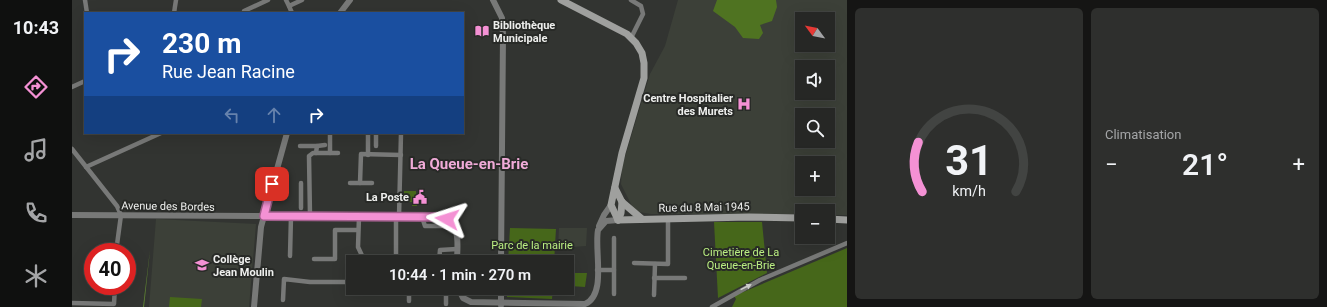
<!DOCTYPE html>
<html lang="fr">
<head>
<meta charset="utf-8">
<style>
	body { margin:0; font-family:Roboto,sans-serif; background:#2e2f2d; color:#f1f3f6; height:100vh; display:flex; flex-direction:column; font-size:15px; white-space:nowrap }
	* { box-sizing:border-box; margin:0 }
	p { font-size:13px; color:#a4a5a7 }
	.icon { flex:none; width:22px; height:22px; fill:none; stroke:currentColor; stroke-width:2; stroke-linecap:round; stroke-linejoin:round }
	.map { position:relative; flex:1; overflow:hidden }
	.side { display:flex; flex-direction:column; gap:8px; padding:8px; background:#151514; width:480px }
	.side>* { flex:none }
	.banner { position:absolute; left:12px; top:12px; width:380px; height:122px; border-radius:0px; box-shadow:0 4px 16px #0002,0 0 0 1px #424442; background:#1a4fa0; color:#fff; overflow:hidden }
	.needle { width:26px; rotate:302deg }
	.buttons { position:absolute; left:723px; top:12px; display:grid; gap:8px }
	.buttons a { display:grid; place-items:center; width:40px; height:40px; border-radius:0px; background:#262725; box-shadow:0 4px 16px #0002,0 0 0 1px #424442; font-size:20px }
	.speed { position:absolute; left:12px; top:243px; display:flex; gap:8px; font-size:20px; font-weight:700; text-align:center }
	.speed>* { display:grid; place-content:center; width:52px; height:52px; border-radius:50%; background:#262725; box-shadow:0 4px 16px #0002,0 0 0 1px #424442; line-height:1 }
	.speed .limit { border:6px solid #d22; background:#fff; color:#111 }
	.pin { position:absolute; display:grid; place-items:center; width:34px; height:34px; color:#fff; margin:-17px; border-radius:8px; box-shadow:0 2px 6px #0006 }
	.me { position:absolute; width:44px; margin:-22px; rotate:276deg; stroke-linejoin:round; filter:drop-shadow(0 0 3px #0008) }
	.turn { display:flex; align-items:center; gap:14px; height:84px; padding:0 12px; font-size:18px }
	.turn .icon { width:52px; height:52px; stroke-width:2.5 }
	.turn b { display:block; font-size:28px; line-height:34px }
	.lanes { display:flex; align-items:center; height:38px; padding:0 12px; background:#0003; justify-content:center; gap:20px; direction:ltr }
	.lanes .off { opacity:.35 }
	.big { font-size:30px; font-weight:600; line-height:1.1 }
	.side .tile { flex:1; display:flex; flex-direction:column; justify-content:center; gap:6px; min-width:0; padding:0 14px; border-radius:6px; background:#2e2f2d }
	.side .dial { align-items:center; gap:0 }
	.dial svg { height:104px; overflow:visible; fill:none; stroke:#424442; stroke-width:7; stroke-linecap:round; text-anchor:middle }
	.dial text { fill:#f1f3f6; stroke:none }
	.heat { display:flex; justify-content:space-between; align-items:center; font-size:22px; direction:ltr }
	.side .tiles { flex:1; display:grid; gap:8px; grid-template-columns:repeat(2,1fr) }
	.trip { position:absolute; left:274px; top:255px; width:228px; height:40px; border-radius:0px; background:#262725; box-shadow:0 4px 16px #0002,0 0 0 1px #424442; font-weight:600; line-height:40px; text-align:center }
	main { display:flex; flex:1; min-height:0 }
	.tabs { display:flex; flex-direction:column; width:72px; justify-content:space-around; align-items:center; background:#0f100f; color:#a4a5a7 }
	.tabs .icon { width:28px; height:28px }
	.tabs .selected { color:#f491d4 }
	.tabs b { font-size:18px; color:#f1f3f6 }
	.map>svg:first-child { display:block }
	.built { fill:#3c4038; fill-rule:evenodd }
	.green { fill:#46671a }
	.forest { fill:#4f7321 }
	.water { fill:#5f8433 }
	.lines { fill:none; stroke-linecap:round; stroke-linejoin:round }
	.minor { stroke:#787978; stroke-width:4.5 }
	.tertiary { stroke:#787978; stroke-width:6 }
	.secondary { stroke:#9fa09e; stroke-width:7 }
	.oneway { fill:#cbccca }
	.route-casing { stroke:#9f5e8a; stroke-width:10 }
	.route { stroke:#f491d4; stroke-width:7 }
	.labels { text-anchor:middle; stroke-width:4; stroke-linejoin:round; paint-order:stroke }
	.poi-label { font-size:11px; font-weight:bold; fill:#eeefed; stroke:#282a27; text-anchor:start }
	.street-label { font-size:11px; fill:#eeefed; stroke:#282a27 }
	.park-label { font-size:11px; fill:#baee82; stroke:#282a27 }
	.district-label { font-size:15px; font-weight:bold; fill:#f0abd8; stroke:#282a27 }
</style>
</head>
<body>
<main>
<nav class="tabs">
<b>10:43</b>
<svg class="icon selected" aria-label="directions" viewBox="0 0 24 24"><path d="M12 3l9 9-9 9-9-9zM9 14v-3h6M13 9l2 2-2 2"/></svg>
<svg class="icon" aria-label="music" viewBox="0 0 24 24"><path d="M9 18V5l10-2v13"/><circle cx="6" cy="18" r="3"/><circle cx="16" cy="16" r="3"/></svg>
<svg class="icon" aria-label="phone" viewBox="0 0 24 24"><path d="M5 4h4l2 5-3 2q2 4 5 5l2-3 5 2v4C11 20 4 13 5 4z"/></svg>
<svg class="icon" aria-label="climate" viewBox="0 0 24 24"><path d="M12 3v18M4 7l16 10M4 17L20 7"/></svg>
</nav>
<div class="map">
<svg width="775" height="307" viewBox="0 0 775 307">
	<rect width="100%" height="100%" fill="#323431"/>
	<!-- built -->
	<g class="built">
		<path d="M606,0H775V215H756V211H730V214H579L567,212L561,208L549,184L550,167L578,74L593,46ZM730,19H756V45H730ZM730,67H756V93H730ZM730,115H756V141H730ZM730,163H756V189H730Z"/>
		<path d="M84,219L184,224L177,307H77Z"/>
		<path d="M487,228H515L514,246L498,247L497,250H486Z"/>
	</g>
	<!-- green -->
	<g class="green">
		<path d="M332,191H344L345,206H340V202H332Z"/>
		<path d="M642,222H690L695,273L646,298Z"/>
		<path d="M438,228L484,229L482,262H436Z"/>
		<path d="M775,248V307H660L664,299L662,296Z"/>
		<path d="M498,273H515L513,287L498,286Z"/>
		<path d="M435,288H481L480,299L435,297Z"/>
		<path d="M98,297L130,299L129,307H97Z"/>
	</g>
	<!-- forest -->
	<path class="forest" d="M645,0H704L705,7L700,21L688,25L691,33L687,39L671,38L663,27L641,11Z"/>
	<!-- water -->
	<path class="water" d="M78,250L72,307H71Z"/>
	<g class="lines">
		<!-- minor -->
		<g class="minor">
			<path d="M13,0L15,13"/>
			<path d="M214,0L217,6L230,0"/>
			<path d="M559,0L569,6L571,14L559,38"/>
			<path d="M217,6L220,13"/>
			<path d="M102,13L104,0"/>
			<path d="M172,13V11L196,0"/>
			<path d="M0,87L13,81"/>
			<path d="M228,146H245L244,153"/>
			<path d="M245,146L253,145"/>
			<path d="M304,146V133"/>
			<path d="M0,149L45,206L49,215L44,252"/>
			<path d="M258,153V133"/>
			<path d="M296,155V133"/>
			<path d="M14,167L89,133"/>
			<path d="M278,183H300"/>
			<path d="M288,183L289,154L329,155"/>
			<path d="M229,208V183"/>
			<path d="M238,216L237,156L241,153H266"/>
			<path d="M287,217L286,247L293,262"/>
			<path d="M327,217L329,133"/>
			<path d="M350,217L353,226H375"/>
			<path d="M542,238V294"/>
			<path d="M218,256L219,216"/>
			<path d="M324,258V217"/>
			<path d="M242,259H263V230H286"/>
			<path d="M367,262L368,250L385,249"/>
			<path d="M562,263L596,264V219"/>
			<path d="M525,270H542"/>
			<path d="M582,278H613"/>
			<path d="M582,295L583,264"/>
			<path d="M211,300L212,279L238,282H281"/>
			<path d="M337,301V288"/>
			<path d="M0,303L42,304L43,286"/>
			<path d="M374,304V288"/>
			<path d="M640,307L688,280L775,243"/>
		</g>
		<!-- tertiary -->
		<g class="tertiary">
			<path d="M421,0L430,18L431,35L429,262"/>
			<path d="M268,13L278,0"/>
			<path d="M0,215L370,217C390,226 385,244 385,262"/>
			<path d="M527,226L532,215L539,205"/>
			<path d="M386,288L391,298L399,302L513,304C535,295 522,250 526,230L534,221L546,220"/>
			<path d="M429,305V288"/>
			<path d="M182,307L189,227L215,133"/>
		</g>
		<!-- secondary -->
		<g class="secondary">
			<path d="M489,0L555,34L564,43L570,53L572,63V78L550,153L539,205L546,220"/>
			<path d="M543,188L550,202L570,219"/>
			<path d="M756,219L775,220"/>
			<path d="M546,220L677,217L730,218"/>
			<path d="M546,220L549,213L550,202"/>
		</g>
	</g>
	<!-- one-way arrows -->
	<defs><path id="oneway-solid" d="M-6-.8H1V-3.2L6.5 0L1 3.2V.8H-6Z"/></defs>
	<use class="oneway" href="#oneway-solid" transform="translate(674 287) rotate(-26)"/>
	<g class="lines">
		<defs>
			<path id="route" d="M200,184L192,216L370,217L375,219"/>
		</defs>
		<!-- route casing -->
		<use href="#route" class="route-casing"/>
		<!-- route -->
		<use href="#route" class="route"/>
	</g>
	<!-- icons -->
	<defs>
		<symbol id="library-bare" viewBox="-9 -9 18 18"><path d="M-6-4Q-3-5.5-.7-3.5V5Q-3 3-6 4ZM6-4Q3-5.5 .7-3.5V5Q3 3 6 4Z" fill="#f491d4" stroke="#282a27" stroke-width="2.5" paint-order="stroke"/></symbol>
		<symbol id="hospital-bare" viewBox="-9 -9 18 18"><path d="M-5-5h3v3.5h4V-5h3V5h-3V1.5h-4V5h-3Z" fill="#f491d4" stroke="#282a27" stroke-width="2.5" paint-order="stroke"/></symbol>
		<symbol id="civic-bare" viewBox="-9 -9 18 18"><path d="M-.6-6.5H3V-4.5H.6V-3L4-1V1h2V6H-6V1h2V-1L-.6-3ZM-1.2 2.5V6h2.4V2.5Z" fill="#f491d4" stroke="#282a27" stroke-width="2.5" paint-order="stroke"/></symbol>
		<symbol id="school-bare" viewBox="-9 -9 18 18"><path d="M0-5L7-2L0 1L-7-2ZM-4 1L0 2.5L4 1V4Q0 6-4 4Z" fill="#f491d4" stroke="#282a27" stroke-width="2.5" paint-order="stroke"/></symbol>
	</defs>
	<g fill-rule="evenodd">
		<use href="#library-bare" x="400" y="21" width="20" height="20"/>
		<use href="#hospital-bare" x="662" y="94" width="20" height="20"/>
		<use href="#civic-bare" x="338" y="187" width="20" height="20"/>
		<use href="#school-bare" x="120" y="255" width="20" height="20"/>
	</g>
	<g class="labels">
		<!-- poi labels -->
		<g class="poi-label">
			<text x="421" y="29">Bibliothèque<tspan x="421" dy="13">Municipale</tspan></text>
			<text x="661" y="102" text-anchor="end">Centre Hospitalier<tspan x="661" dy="13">des Murets</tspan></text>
			<text x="337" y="201" text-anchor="end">La Poste</text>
			<text x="141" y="263">Collège<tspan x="141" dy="13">Jean Moulin</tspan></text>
		</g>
		<!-- street labels -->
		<g class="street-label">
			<text transform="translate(96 206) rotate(1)" y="4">Avenue des Bordes</text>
			<text transform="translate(632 207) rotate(-1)" y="4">Rue du 8 Mai 1945</text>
		</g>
		<!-- park labels -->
		<g class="park-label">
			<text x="460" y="249">Parc de la mairie</text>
			<text x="669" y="256">Cimetière de La<tspan x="669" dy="13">Queue-en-Brie</tspan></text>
		</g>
		<!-- district labels -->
		<g class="district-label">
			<text x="397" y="169">La Queue-en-Brie</text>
		</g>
	</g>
</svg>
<div class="buttons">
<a><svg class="needle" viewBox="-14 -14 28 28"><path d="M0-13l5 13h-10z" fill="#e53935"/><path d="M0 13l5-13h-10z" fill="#a4a5a7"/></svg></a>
<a><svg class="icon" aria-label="sound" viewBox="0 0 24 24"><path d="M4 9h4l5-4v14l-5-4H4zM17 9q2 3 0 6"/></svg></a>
<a><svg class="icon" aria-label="search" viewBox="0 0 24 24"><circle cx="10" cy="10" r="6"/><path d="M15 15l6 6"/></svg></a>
<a>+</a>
<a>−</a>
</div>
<div class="speed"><div class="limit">40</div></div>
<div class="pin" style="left:200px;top:184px;background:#d93025"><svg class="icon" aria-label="arrive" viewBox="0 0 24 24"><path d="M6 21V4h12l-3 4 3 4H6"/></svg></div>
<svg class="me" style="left:375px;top:219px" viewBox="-20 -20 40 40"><path d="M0-17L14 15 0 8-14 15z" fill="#f491d4" stroke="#fff" stroke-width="4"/></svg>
<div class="trip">10:44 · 1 min · 270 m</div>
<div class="banner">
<div class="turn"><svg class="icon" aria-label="right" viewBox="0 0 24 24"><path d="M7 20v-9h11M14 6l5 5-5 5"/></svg><div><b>230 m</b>Rue Jean Racine</div></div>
<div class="lanes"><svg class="icon off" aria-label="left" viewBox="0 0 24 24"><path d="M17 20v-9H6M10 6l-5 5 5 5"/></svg><svg class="icon off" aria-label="ahead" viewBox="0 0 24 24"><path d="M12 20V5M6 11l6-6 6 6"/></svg><svg class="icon" aria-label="right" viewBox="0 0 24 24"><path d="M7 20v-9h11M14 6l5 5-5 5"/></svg></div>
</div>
</div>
<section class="side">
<div class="tiles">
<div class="tile dial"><svg viewBox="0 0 100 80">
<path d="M14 69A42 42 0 1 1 86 69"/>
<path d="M14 69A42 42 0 0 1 11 31" stroke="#f491d4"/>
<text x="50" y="56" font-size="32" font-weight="700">31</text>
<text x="50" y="72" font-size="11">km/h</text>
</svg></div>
<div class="tile"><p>Climatisation</p>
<div class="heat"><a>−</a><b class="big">21°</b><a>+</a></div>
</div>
</div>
</section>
</main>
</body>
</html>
